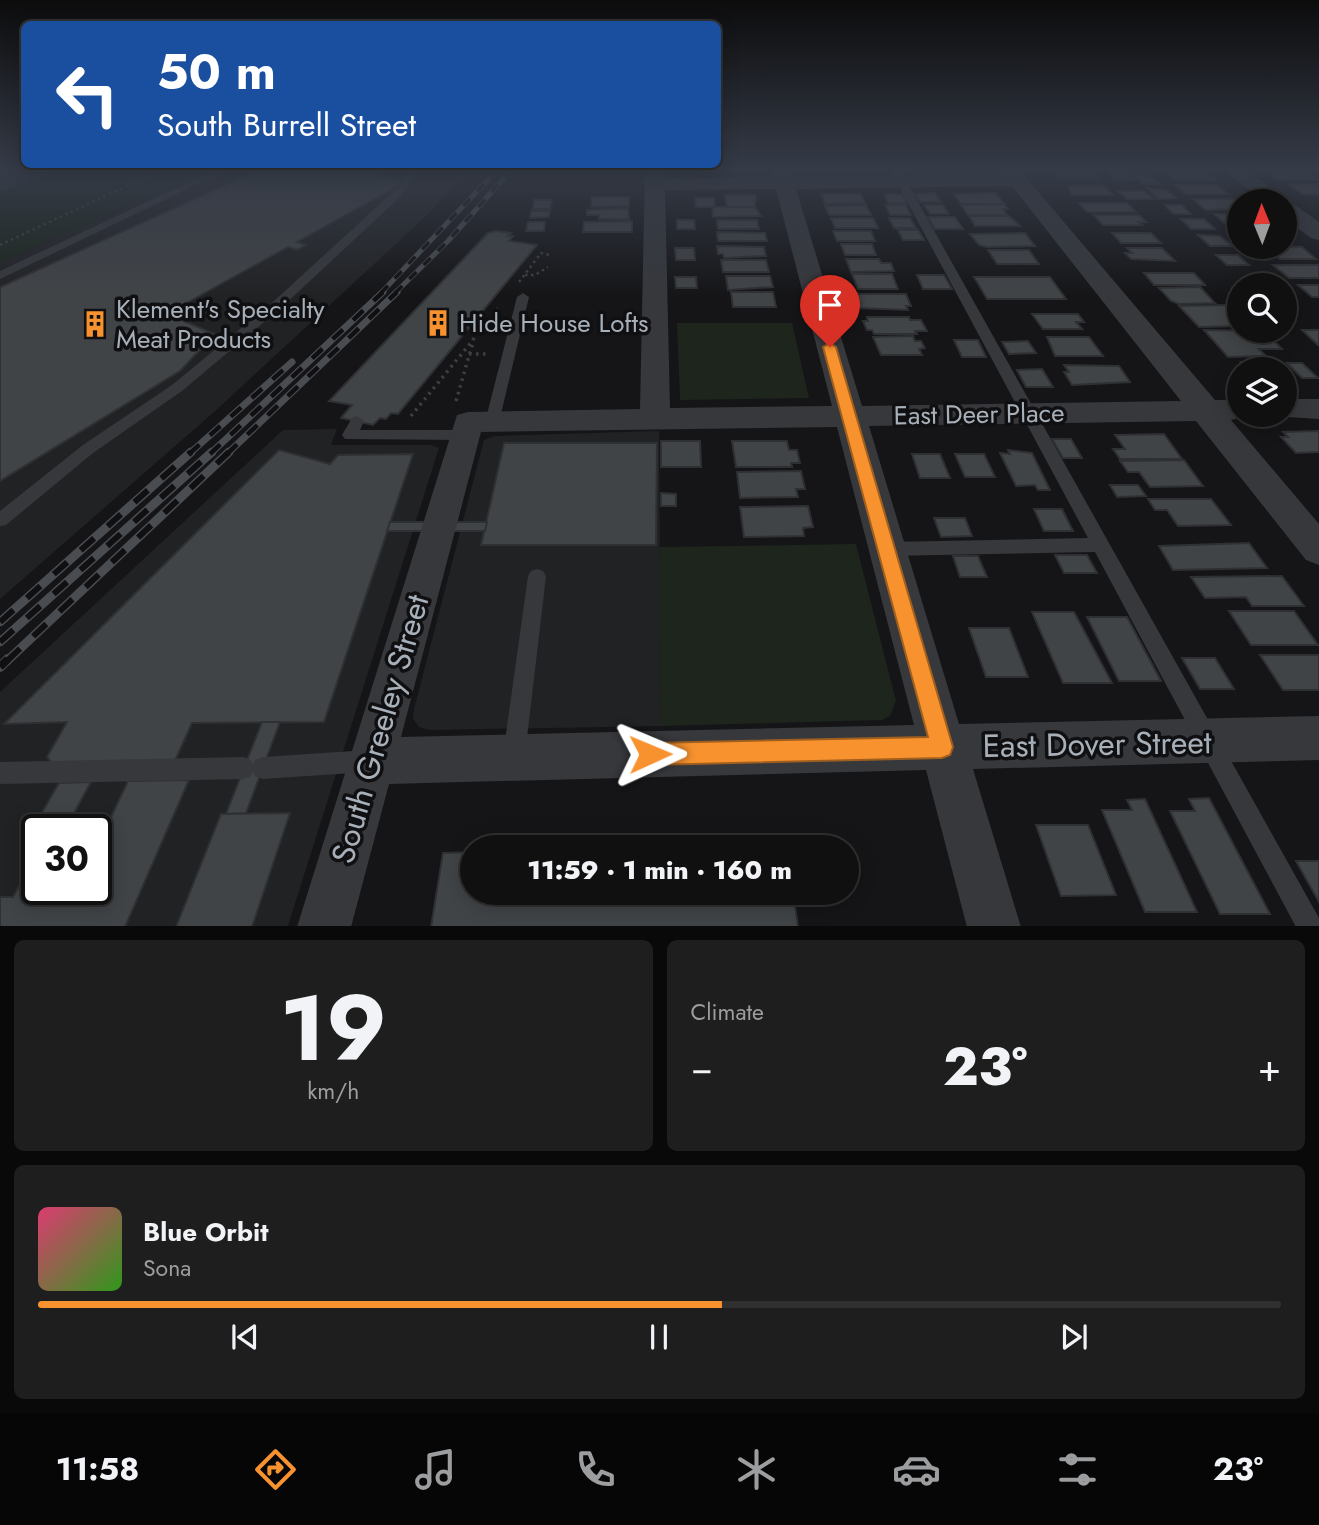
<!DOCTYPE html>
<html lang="en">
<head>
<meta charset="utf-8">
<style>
	body { margin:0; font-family:Jost,sans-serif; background:#1e1e1f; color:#f1f3f6; height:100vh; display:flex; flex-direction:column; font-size:26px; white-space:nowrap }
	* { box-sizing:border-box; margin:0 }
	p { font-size:23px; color:#9c9d9f }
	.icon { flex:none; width:38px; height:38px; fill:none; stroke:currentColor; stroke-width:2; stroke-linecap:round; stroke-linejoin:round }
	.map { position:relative; height:926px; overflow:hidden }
	.drawer { display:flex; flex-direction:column; gap:14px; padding:14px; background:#090909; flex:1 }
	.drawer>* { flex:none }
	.top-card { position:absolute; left:21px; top:21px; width:700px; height:147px; border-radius:10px; box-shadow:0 4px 18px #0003,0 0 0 2px #303031; background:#1a4fa0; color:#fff; overflow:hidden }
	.needle { width:46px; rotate:359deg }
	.fabs { position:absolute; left:1227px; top:189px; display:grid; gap:14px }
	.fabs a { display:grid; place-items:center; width:70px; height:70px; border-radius:50%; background:#101011; box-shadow:0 4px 18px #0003,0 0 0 2px #303031; font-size:35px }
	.speed { position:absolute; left:21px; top:814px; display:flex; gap:14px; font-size:35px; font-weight:700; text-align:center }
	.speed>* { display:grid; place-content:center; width:91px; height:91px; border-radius:50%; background:#101011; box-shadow:0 4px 18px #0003,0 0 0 2px #303031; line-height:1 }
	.speed .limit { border:4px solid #111; border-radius:10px; background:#fff; color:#111 }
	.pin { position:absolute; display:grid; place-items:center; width:60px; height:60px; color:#fff; margin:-72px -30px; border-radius:50% 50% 50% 0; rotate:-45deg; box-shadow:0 0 7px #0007 }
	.pin .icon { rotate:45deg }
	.me { position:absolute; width:77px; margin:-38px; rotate:89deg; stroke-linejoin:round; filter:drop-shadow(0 0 5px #0008) }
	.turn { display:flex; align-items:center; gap:24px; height:147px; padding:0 21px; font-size:32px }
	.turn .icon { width:91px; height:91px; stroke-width:2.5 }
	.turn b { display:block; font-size:49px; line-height:60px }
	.big { font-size:52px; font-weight:800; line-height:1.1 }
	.drawer .tile { flex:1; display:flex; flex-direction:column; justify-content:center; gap:10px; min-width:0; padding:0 24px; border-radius:10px; background:#1e1e1f }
	.drawer .dial { align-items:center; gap:0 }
	.dial b { font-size:91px; line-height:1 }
	.song { display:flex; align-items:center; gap:21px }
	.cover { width:84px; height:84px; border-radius:10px; background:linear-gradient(135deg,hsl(340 70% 55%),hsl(110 70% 35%)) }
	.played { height:7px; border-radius:4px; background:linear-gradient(90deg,#f7922e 55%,#303031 55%) }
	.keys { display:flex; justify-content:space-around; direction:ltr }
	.heat { display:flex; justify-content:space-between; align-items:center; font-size:38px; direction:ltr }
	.drawer .tiles { flex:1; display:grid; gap:14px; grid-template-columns:1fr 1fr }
	.tile:last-child { grid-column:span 2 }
	.trip { position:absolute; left:460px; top:835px; width:399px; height:70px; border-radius:35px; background:#101011; box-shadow:0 4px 18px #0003,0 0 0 2px #303031; font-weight:800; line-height:70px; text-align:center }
	.tabs { display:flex; height:112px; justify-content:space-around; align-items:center; background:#060607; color:#9c9d9f }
	.tabs .icon { width:49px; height:49px }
	.tabs .selected { color:#f7922e }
	.tabs b { font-size:32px; color:#f1f3f6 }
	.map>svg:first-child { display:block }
	.built { fill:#212224; fill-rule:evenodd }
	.green { fill:#1d251d }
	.water { fill:#2b373b }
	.building { fill:#414447; stroke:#2f3033; stroke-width:2 }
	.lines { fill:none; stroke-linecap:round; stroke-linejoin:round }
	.path-far1 { stroke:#3c3f43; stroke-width:2.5; stroke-dasharray:2.5 3.5; stroke-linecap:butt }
	.path { stroke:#3c3f43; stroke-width:3.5; stroke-dasharray:2.5 4.5; stroke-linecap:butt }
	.lane { fill:#36383c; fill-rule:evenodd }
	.street { fill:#36383c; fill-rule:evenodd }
	.rail-far3-casing { stroke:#494c51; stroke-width:5 }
	.rail-far2-casing { stroke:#494c51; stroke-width:7 }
	.rail-far1-casing { stroke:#494c51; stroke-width:9 }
	.rail-casing { stroke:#494c51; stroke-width:10 }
	.rail-far3 { stroke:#101012; stroke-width:3.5; stroke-dasharray:10; stroke-linecap:butt }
	.rail-far2 { stroke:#101012; stroke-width:4.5; stroke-dasharray:14; stroke-linecap:butt }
	.rail-far1 { stroke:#101012; stroke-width:6; stroke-dasharray:18; stroke-linecap:butt }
	.rail { stroke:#101012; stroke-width:8; stroke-dasharray:23; stroke-linecap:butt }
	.route { fill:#f7922e; stroke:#a15f1e; stroke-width:2 }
	.labels { text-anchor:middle; stroke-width:7; stroke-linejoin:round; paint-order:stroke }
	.poi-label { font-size:26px; fill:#a7afb8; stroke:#101012; text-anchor:start }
	.street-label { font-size:26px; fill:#a7afb8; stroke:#101012 }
	.near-street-label { font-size:32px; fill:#a7afb8; stroke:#101012 }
</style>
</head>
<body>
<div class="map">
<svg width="1319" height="927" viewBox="0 0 1319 927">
	<rect width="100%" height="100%" fill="#151517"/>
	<!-- built -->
	<g class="built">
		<path d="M208,168H471L424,218L213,413L0,599V262L146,199Z"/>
		<path d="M337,429L331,445H431L439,448L438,451L288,926L0,927V692L283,430ZM37,830H96V889H37Z"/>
		<path d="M659,431L661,726L430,730L419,727L413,719L414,709L484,440L495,436Z"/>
	</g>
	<!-- green -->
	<g class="green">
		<path d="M61,168H208L146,199L0,262V192Z"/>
		<path d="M677,323H792L809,398L680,400Z"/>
		<path d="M856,544L896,701L890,716L882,720L661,726L659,547Z"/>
	</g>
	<!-- water -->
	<path class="water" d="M0,168H60L0,192Z"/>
	<!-- building -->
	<g class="building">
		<path d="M263,168H371L387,172L380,176L405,182L297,242L306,245L297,250L288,247L167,314L215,334L180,371L0,481V287Z"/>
		<path d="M706,168H754L755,172H707Z"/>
		<path d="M1206,171L1217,180H1176L1166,172Z"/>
		<path d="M1265,171H1305L1318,180H1277Z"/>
		<path d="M1093,172L1100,179H1059L1051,173Z"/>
		<path d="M1107,172H1125L1134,180H1115Z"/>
		<path d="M1131,173L1150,175L1161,184H1143Z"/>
		<path d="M1288,184H1319V195L1302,194Z"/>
		<path d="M1175,185H1217L1228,194H1186Z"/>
		<path d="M1068,186H1104L1113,195H1072Z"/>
		<path d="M1147,188L1168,191L1176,198L1158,199Z"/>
		<path d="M1118,191H1144L1154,199H1127Z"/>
		<path d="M935,193L941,202H920L915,194Z"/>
		<path d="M996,193L1004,204H961L954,194Z"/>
		<path d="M821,194H860L865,203L825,204Z"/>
		<path d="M884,194H902L907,203H888Z"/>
		<path d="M725,195H756L755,207H727Z"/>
		<path d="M592,197H629V206L591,207Z"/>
		<path d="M695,198H714L715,207H696Z"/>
		<path d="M1193,199H1242L1245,201H1239V209L1205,210Z"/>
		<path d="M534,200H552L550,209H533Z"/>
		<path d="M1079,203H1127L1136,212H1087Z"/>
		<path d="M1004,204L1008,209H1003L1007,215H968L961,205Z"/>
		<path d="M866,205L871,215H829L825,206Z"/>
		<path d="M885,205H906L911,215H890Z"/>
		<path d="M924,205H943L949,214H930Z"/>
		<path d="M1165,205H1182L1191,214H1173Z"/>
		<path d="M712,207H755L761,216L713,217Z"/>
		<path d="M628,208L629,219H599V215H587V210Z"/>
		<path d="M531,211H550L549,217L530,218Z"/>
		<path d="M1214,214H1239V226H1228Z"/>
		<path d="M1094,215H1139L1146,222H1138L1142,225H1103Z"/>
		<path d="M969,216H1009L1020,226H975Z"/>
		<path d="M928,217H955L963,229H935Z"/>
		<path d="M831,218H873L878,228H835Z"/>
		<path d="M889,218H910L916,228H894Z"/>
		<path d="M1181,219H1204L1215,229H1191Z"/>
		<path d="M677,220H694L695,229H677Z"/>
		<path d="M717,220H757L759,229H718Z"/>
		<path d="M632,221V232H583L584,222Z"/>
		<path d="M528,222H545L544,231H526Z"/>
		<path d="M898,230H918L924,240H903Z"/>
		<path d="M496,231L511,233L508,236H513L509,241L537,245L398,414L391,413L386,419L380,418L373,425L341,418L352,405L329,401L488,233Z"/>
		<path d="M833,231H871L875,241H837Z"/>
		<path d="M717,232L765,233L767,241H718Z"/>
		<path d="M1025,233L1035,246L987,247L979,245L970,234Z"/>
		<path d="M1112,233H1151L1161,243H1121Z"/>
		<path d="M1198,235L1220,236L1232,246H1210Z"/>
		<path d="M841,244H872L876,255H845Z"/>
		<path d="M717,246L764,247L766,256L724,258L723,254H718Z"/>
		<path d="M1266,247H1302L1316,259H1280Z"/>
		<path d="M675,248H694L695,260H676Z"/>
		<path d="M1127,248H1162L1175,261L1131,259L1125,253H1132Z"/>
		<path d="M988,250H1029L1039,264H997Z"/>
		<path d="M1216,255H1238L1249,265H1227Z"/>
		<path d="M846,259H879L881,263H891L894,271L851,272Z"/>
		<path d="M721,260H766L769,272H723Z"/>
		<path d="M1273,265H1319V278H1289Z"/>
		<path d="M1144,273H1194L1205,285H1154Z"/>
		<path d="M852,274H892L898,289H858Z"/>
		<path d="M917,275H944L952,289H923Z"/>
		<path d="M726,276H770L773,287L728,290Z"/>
		<path d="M675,277H696L697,288H676Z"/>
		<path d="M974,277H1050L1066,299H987Z"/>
		<path d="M1245,277H1264L1272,284L1253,285Z"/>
		<path d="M1298,285H1319V297H1312Z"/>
		<path d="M1200,287L1215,303L1179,304L1171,301L1159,288Z"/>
		<path d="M731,292H773L776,307H733Z"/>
		<path d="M852,294H906L911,306H906L908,310L857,308Z"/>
		<path d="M1227,305L1239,317V326L1199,327L1179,306Z"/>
		<path d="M1032,314H1078L1084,322H1076L1082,329H1043Z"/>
		<path d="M867,317H909L910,320H921L927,331H915L917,334H874L872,330H867L863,321H868Z"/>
		<path d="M1204,330L1264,331L1282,349H1259L1266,356L1228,357Z"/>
		<path d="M1302,330H1319V345H1318Z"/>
		<path d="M913,336L915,341H921L925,348L919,349L922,355H881L873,337Z"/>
		<path d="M1047,337H1089L1103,356H1055Z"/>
		<path d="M954,340H978L986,357H962Z"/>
		<path d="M1028,341L1036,353L1009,354L1002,342Z"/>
		<path d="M1241,362H1276L1283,369H1248Z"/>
		<path d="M1287,363H1302L1318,378H1302Z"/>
		<path d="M1064,365L1119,366L1130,382L1072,385L1064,372H1069Z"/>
		<path d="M1042,369L1053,387H1026L1017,370Z"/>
		<path d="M1319,431V452L1296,453L1281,437H1288L1283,432Z"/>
		<path d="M1164,434L1182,459H1120L1113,449H1125L1115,435Z"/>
		<path d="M1052,439H1071L1082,458H1063Z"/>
		<path d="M661,441H700L701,467H661Z"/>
		<path d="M732,441H787L789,450H797L800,463H791L792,467H736Z"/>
		<path d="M504,443H657L656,545H481Z"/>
		<path d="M279,450L330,464L338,455L413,454L324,722L192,723L174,763H52L47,757L67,722L4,724Z"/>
		<path d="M1008,450L1032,453L1050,490H1038L1035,485L1016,486L1000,453L1010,454Z"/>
		<path d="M912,454H940L950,478H920Z"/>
		<path d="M955,454H984L995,477H965Z"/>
		<path d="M1184,460L1203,486L1150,487L1139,472H1128L1120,461Z"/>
		<path d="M801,471L805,489H796L798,497L740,498L737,472Z"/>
		<path d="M1110,485H1138L1146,496L1117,497Z"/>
		<path d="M661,493L676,494V506H661Z"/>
		<path d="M1148,499H1211L1231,525L1178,526L1167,510H1155Z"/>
		<path d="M808,506L813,527L803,528L804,536L744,537L740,507Z"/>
		<path d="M1034,509H1062L1073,531H1044Z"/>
		<path d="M934,518H965L972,536L941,537Z"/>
		<path d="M390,522H487L485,531H387Z"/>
		<path d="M1249,543L1267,568L1173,570L1159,546Z"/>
		<path d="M1055,555H1087L1097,573H1064Z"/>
		<path d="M953,556H978L987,577H960Z"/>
		<path d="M1282,576L1304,606H1252L1246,597L1205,598L1191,577Z"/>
		<path d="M1229,611H1294L1318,645H1251Z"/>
		<path d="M1032,612H1074L1112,683H1063Z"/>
		<path d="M1087,617H1127L1161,681H1119Z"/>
		<path d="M969,628H1009L1028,677H986Z"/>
		<path d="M1260,655H1319V690H1283Z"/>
		<path d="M1182,658H1215L1234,689H1200Z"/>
		<path d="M262,722H280L246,813L226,814Z"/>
		<path d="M189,780L125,927H0V897H13L37,854V889H96V830H50L58,815L40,816L59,783L91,782L72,817H111L128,781Z"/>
		<path d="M1209,798L1270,914H1220L1170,811H1195L1189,799Z"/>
		<path d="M1145,799L1197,912H1145L1102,810H1132L1127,800Z"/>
		<path d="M290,813L252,927H176L221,814Z"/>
		<path d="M1036,825H1088L1116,895L1061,896Z"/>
		<path d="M786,843L787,847H645Z"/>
		<path d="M472,852V892H793L798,927H431L443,853Z"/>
		<path d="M1296,861H1319V902Z"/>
	</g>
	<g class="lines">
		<!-- path-far1 -->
		<g class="path-far1">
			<path d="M0,245L165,168"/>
			<path d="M525,275H535L548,267"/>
			<path d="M519,282L541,253L550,255"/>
		</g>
		<!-- path -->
		<g class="path">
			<path d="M469,354H489"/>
			<path d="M456,401L473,342"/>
			<path d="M411,416L473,340L476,331H480L498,308"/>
		</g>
		<!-- lane -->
		<g class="lane">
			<path d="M219,168H231L0,279V271Z"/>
			<path d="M412,168H422L400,197L282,307L182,391L93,453L6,525L0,526V511L83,445L172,385L274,301L392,193Z"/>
			<path d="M889,168H899L1319,918V927H1296L1095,552L887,556L881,554L878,549L881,544L887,542L1088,538Z"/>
			<path d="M523,293L529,297L499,422L492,427L485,422L517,297Z"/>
			<path d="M357,416L364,421L360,430H464L472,435L464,440L345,439L342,435L352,418Z"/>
			<path d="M537,569L543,571L546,576L525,755L522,763L514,766L506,763L503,755L528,576L531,571Z"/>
			<path d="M368,750L376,753L379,761L376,769L368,772L263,779L255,776L253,771L251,776L243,779L0,784V762L243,757L251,760L253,765L255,760L263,757Z"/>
		</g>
		<!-- street -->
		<g class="street">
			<path d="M645,168H665V178L772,177L770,168H790L792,176L1002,174L998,168H1018L1215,400H1239V415H1251L1231,420L1319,524V565L1306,560L1196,421L869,426L959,724L1319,716V760L973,769L1021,927H967L926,770L389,784L351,927H297L457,415L468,412L640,409ZM1012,186L1181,401L862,406L796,189ZM776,189L832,406L670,408L665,190ZM837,427L914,725L401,737L481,432Z"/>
			<path d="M1221,168H1243L1319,222V240L1311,238L1284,218V201H1263Z"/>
			<path d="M1284,399H1319V419L1273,416L1284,415Z"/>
		</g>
		<defs>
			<g id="rail-far3">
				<path d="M381,293L499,168"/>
				<path d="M395,293L448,241L513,168"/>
			</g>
			<g id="rail-far2">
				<path d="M189,454L292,362"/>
				<path d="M210,454L383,292"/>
				<path d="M227,454L397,292"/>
			</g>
			<g id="rail-far1">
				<path d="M0,622L191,452"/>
				<path d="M0,642L212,452"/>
				<path d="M7,661L229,452"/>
			</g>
			<path id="rail" d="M0,667L8,659"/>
		</defs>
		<!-- rail-far3 casing -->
		<use href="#rail-far3" class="rail-far3-casing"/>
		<!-- rail-far2 casing -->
		<use href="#rail-far2" class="rail-far2-casing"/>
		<!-- rail-far1 casing -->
		<use href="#rail-far1" class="rail-far1-casing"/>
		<!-- rail casing -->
		<use href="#rail" class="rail-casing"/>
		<!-- rail-far3 -->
		<use href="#rail-far3" class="rail-far3"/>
		<!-- rail-far2 -->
		<use href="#rail-far2" class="rail-far2"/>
		<!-- rail-far1 -->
		<use href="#rail-far1" class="rail-far1"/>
		<!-- rail -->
		<use href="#rail" class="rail"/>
	</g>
	<!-- sky -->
	<linearGradient id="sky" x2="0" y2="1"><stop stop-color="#0c0c0d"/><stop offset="0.57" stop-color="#353b47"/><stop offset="1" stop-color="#353b47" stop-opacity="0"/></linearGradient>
	<rect width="1319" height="297" fill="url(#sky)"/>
	<!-- route -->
	<path class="route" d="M830,343L836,347L953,747L950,755L942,758L650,765L642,762L639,754L642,746L650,743L928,737L823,347Z"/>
	<!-- icons -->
	<defs>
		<symbol id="building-bare" viewBox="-9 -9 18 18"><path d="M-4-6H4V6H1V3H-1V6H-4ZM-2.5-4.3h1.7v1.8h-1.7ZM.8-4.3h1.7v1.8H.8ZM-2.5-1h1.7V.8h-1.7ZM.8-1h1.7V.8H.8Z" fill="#f7922e" stroke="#101012" stroke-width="2.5" paint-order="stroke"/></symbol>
	</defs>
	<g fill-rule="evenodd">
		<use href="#building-bare" x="419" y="304" width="38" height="38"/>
		<use href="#building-bare" x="76" y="305" width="38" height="38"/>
	</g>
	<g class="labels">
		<!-- poi labels -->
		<g class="poi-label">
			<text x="116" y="318">Klement's Specialty<tspan x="116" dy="30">Meat Products</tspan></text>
			<text x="459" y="332">Hide House Lofts</text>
		</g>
		<!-- street labels -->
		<g class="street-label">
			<text transform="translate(979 414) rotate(-1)" y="9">East Deer Place</text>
		</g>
		<!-- near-street labels -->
		<g class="near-street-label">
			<text transform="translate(380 729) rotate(-74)" y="11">South Greeley Street</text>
			<text transform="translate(1097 744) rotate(-1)" y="11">East Dover Street</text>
		</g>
	</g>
</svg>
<div class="fabs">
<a><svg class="needle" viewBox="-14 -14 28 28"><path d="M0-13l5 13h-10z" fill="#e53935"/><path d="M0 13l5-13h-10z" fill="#9c9d9f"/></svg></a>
<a><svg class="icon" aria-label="search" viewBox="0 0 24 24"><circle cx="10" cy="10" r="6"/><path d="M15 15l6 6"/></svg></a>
<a><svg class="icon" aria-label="layers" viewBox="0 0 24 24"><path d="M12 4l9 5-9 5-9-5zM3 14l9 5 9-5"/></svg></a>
</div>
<div class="speed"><div class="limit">30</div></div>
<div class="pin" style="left:830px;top:347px;background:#d93025"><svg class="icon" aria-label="arrive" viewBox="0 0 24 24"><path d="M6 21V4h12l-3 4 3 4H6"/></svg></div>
<svg class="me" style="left:650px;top:754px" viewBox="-20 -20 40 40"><path d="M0-17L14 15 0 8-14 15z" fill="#f7922e" stroke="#fff" stroke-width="4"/></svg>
<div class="trip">11:59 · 1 min · 160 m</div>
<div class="top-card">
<div class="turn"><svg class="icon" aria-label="left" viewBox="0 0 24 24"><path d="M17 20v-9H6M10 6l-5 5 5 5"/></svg><div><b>50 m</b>South Burrell Street</div></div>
</div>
</div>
<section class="drawer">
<div class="tiles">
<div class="tile dial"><b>19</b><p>km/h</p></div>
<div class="tile"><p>Climate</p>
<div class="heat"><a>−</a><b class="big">23°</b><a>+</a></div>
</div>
<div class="tile">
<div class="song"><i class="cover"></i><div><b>Blue Orbit</b><p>Sona</p></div></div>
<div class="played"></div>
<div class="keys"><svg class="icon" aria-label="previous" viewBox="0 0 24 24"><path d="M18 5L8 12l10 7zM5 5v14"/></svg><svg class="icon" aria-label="pause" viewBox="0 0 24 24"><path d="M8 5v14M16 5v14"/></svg><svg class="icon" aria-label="next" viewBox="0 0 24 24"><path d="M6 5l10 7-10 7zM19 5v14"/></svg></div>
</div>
</div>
</section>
<nav class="tabs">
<b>11:58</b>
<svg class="icon selected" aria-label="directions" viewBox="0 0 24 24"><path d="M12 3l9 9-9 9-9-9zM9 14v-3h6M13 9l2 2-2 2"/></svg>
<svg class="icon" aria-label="music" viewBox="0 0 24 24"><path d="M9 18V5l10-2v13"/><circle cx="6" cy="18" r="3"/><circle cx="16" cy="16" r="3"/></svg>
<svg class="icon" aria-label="phone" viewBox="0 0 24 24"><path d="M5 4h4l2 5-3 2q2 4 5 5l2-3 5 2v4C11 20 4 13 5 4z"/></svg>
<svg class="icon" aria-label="climate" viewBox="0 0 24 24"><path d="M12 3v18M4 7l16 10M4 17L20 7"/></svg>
<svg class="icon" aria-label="car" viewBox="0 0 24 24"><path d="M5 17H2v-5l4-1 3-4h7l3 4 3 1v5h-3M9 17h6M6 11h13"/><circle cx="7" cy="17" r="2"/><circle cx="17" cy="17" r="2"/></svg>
<svg class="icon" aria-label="filters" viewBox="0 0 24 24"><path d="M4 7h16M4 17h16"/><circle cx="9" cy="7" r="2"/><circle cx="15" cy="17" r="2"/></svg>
<b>23°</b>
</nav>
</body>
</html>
